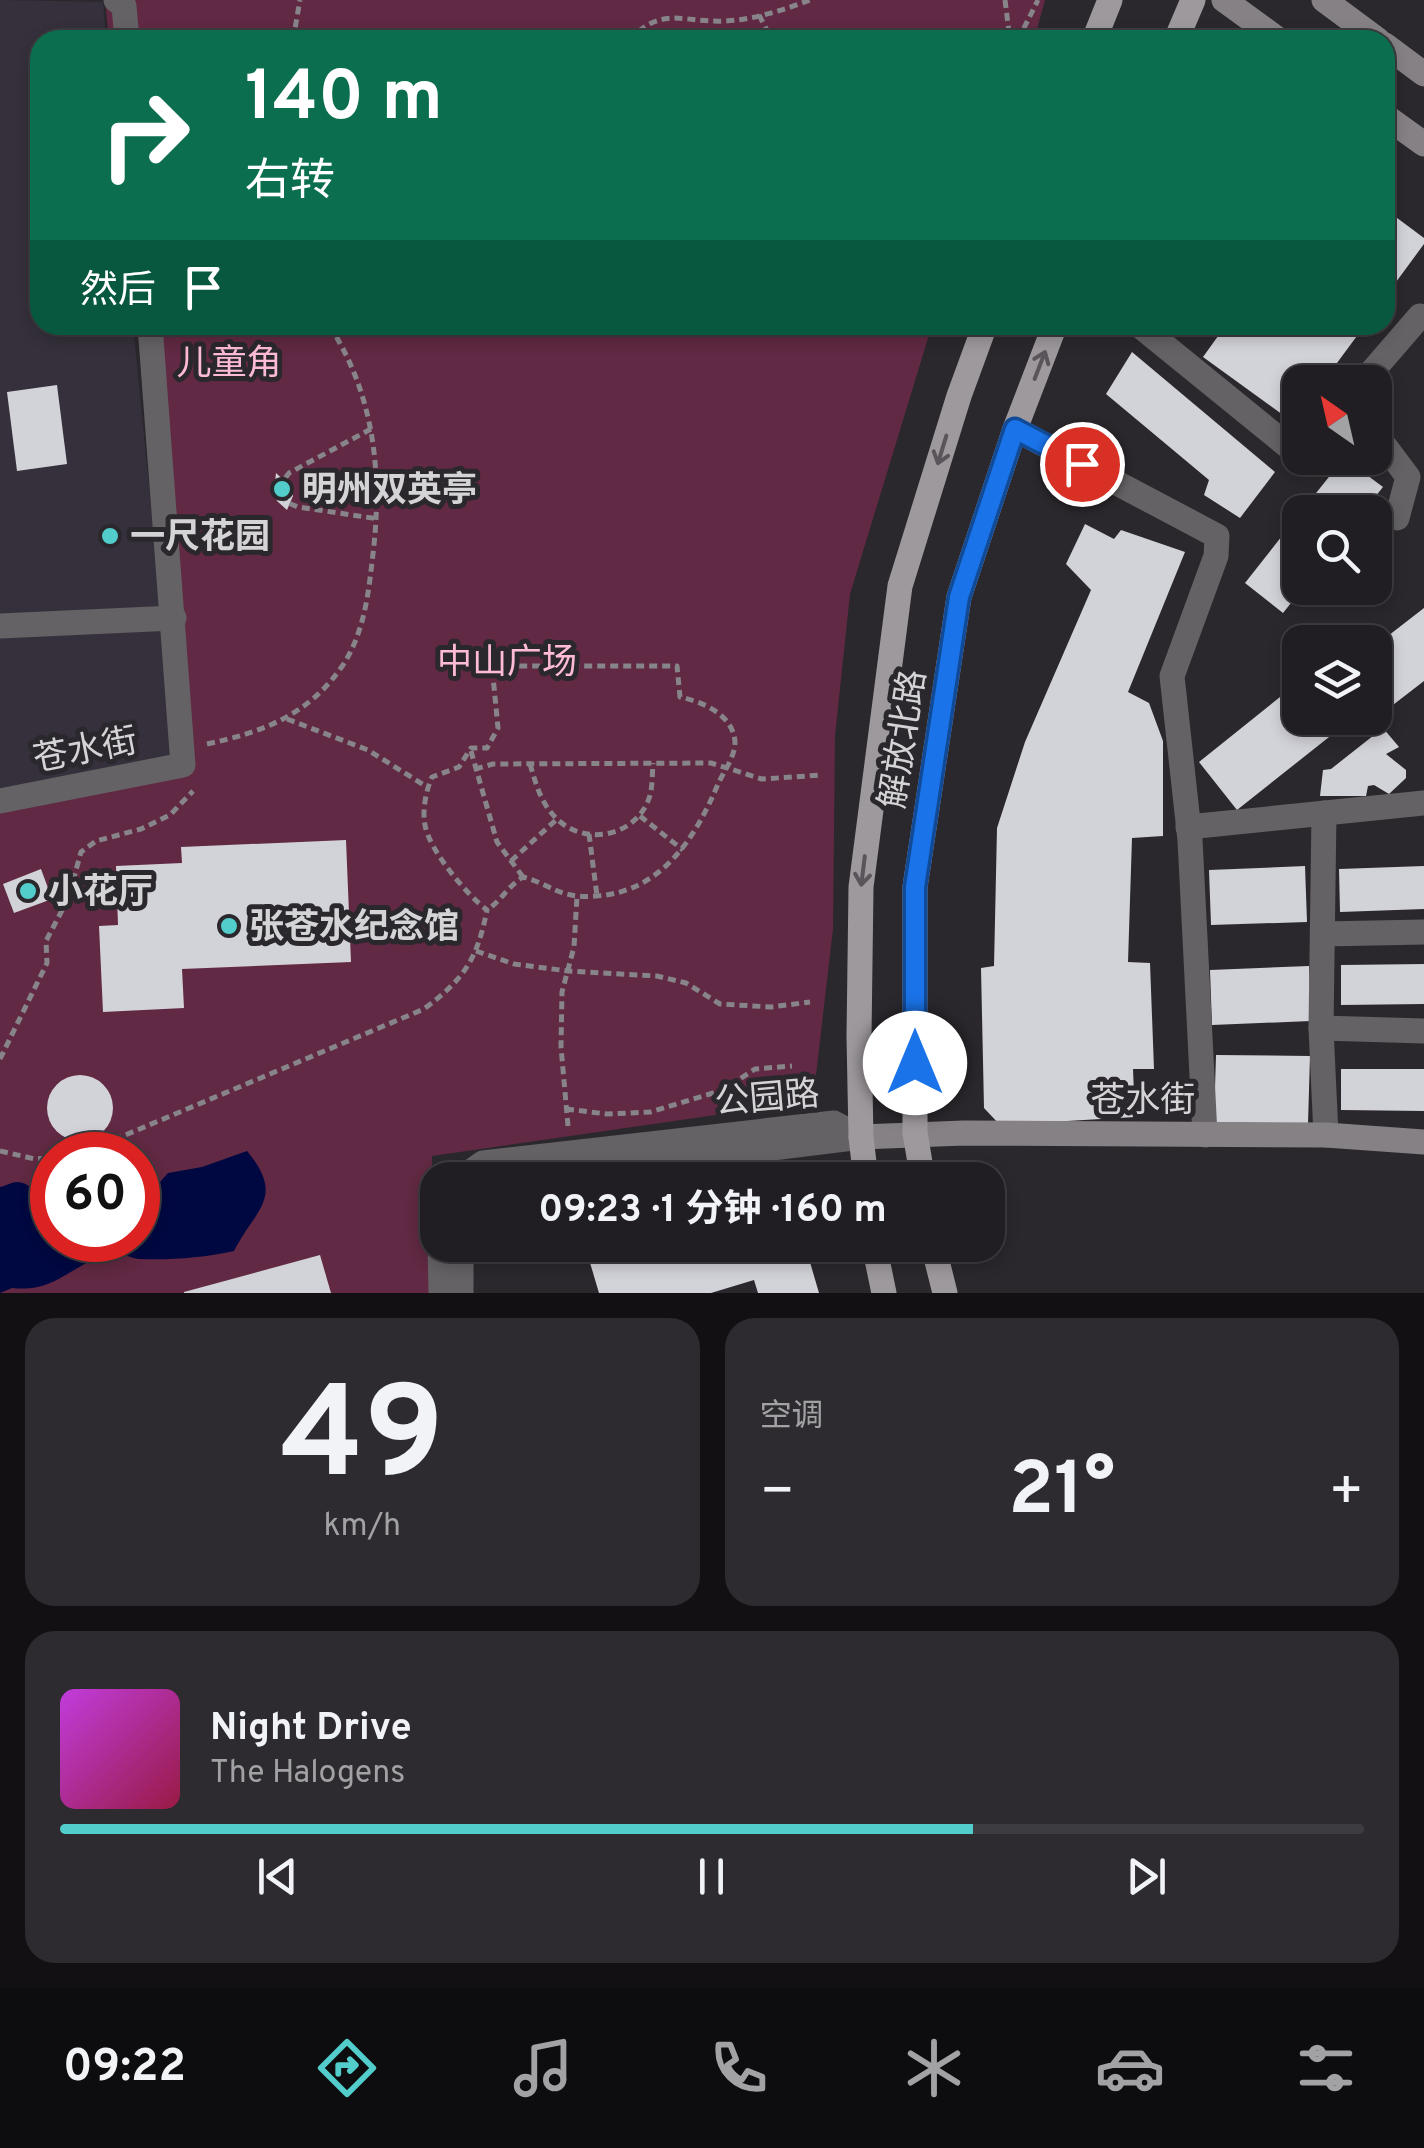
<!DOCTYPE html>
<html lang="zh">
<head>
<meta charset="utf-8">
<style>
	body { margin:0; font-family:Overpass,"Noto Sans SC",sans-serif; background:#2d2b2f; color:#f1f3f6; height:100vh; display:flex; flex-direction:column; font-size:38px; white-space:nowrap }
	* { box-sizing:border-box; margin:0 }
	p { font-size:32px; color:#a2a2a5 }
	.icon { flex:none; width:55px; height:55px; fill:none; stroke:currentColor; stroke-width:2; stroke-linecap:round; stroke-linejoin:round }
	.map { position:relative; height:1293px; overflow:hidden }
	.side { display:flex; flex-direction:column; gap:25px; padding:25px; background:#121013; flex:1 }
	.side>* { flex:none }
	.banner { position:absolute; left:30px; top:30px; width:1365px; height:305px; border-radius:30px; box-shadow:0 5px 15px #0003,0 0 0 2px #3d3c40; background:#0b6e4f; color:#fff; overflow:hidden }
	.needle { width:65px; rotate:326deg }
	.fabs { position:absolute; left:1282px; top:365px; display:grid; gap:20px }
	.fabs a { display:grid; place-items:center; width:110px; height:110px; border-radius:20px; background:#201e22; box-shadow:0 5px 15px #0003,0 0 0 2px #3d3c40; font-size:50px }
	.speed { position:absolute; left:30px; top:1132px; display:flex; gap:20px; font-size:50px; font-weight:700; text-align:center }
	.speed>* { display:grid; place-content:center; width:130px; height:130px; border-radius:50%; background:#201e22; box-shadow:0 5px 15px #0003,0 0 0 2px #3d3c40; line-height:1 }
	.speed .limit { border:15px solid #d22; background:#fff; color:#111 }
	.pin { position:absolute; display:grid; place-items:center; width:85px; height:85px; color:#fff; margin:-42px; border:5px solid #fff; border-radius:50%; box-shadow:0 2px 10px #0007 }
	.me { position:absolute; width:110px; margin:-55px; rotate:0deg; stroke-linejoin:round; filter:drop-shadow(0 0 8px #0008) }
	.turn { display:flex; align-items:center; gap:35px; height:210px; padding:0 50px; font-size:45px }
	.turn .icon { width:130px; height:130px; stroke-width:2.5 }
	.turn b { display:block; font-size:70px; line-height:85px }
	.then { display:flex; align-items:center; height:95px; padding:0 50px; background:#0003; gap:20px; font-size:38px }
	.big { font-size:75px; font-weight:700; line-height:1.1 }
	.side .widget { flex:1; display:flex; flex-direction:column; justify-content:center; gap:15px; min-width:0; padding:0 35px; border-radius:30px; background:#2d2b2f }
	.side .dial { align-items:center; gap:0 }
	.dial b { font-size:130px; line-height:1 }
	.song { display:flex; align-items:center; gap:30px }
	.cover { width:120px; height:120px; border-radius:15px; background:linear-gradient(135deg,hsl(290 70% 55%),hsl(340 70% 35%)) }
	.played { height:10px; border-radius:5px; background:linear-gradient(90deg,#52cdcb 70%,#3d3c40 70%) }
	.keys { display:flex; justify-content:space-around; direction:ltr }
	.heat { display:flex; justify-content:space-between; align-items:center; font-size:55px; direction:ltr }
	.side .tiles { flex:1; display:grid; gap:25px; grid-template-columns:1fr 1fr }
	.widget:last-child { grid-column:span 2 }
	.trip { position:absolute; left:420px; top:1162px; width:585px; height:100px; border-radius:30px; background:#201e22; box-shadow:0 5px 15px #0003,0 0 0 2px #3d3c40; font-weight:700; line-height:100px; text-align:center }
	.dock { display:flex; height:160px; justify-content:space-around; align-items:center; background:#0d0c0e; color:#a2a2a5 }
	.dock .icon { width:70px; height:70px }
	.dock .selected { color:#52cdcb }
	.dock b { font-size:45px; color:#f1f3f6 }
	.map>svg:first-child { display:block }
	.built { fill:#35303b }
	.green { fill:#612943; fill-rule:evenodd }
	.water { fill:#000842 }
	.building { fill:#d2d2d9 }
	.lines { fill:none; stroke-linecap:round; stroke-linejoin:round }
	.path { stroke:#878589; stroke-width:5; stroke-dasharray:8 5; stroke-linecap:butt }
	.street { stroke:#646264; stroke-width:25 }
	.secondary { stroke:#858184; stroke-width:25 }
	.primary { stroke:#9e999d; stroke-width:25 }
	.oneway { stroke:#59555a }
	.route-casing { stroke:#114b97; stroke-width:25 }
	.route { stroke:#1a73e8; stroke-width:18 }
	.poi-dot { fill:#52cdcb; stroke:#2b282d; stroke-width:4 }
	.labels { text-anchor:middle; stroke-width:10; stroke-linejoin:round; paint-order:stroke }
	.park-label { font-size:35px; fill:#fdbbd6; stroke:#2b282d }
	.poi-label { font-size:35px; font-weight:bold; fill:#d4d3d6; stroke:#2b282d; text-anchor:start }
	.street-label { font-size:35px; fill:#d4d3d6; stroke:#2b282d }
</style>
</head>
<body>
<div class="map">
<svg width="1424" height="1293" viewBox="0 0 1424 1293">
	<rect width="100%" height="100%" fill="#2b282d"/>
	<!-- built -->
	<path class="built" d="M0,0L103,2L106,40H40V325H133L176,759L0,793Z"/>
	<!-- green -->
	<g class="green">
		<path d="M105,0H1045L1034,40H109Z"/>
		<path d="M137,325H932L850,594L835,736L833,929L813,1101L432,1156L434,1293H0V800L179,759ZM52,1155H138V1240H52Z"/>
	</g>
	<!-- water -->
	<path class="water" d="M247,1151C286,1198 255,1209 234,1251C203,1258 171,1260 139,1259C128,1258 122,1251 110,1254C70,1264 57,1293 12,1288L0,1293V1187C5,1186 10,1183 16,1182C40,1181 52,1223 52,1240H138V1207L168,1173L202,1167Z"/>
	<!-- building -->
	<g class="building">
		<path d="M1385,209L1424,238V244L1385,297Z"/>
		<path d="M1226,325H1365L1323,382H1300V414L1294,423L1203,357Z"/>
		<path d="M1132,352L1275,472L1240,518L1204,495L1209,480L1106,394Z"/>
		<path d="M57,385L67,464L17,471L7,392Z"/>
		<path d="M1344,458L1383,487L1363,512H1301Z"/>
		<path d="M276,473L290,486L293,496L287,510L277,501L274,492Z"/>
		<path d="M1300,513V588H1303L1283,613L1245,583Z"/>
		<path d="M1085,524L1114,539L1121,530L1185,552L1128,692L1149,703L1163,741V836L1132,838L1128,962L1150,963L1154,1069H1133L1135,1117L1000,1125L984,1108L981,968L994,966L997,828L1025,742L1091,590L1066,564Z"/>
		<path d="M1424,608V681L1367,725L1361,718H1375V646Z"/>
		<path d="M1300,681V718H1353L1237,810L1199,762Z"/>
		<path d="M1383,728L1399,747L1386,754L1406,770V778L1389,794L1374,785L1368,786L1366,796H1320L1323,770L1331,769Z"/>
		<path d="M346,840L351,962L182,969L184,1008L103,1012L99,926L118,925L116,866L182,863L181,847Z"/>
		<path d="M1305,866L1307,922L1211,925L1209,870Z"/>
		<path d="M1424,866V909L1340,912L1339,869Z"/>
		<path d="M41,869L52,899L14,913L3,884Z"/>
		<path d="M1424,964V1004L1341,1005V965Z"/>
		<path d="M1309,966L1311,1021L1212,1025L1210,970Z"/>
		<path d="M1216,1055L1310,1056L1308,1124L1214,1122Z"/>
		<path d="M1341,1069H1424V1111L1341,1110Z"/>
		<circle cx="80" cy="1108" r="33"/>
		<path d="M628,1245H805L819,1293H758L754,1280L711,1293H599L588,1256Z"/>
		<path d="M320,1255L331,1293H184V1292Z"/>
	</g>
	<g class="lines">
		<!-- path -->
		<g class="path">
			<path d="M1005,0L1010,40"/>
			<path d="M759,15L772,40"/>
			<path d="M293,40L300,0"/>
			<path d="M586,40L612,37L627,40"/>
			<path d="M629,40C663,5 683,23 725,21C752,20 784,10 810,0"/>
			<path d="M1018,40L1038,0"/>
			<path d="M371,429L289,473L280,485L286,502L298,507L379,519"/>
			<path d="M287,719L368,750L427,787"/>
			<path d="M207,744C263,732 309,715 343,665C363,634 368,598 372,562C383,479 376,397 329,325"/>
			<path d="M471,751L497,842L523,877"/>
			<path d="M530,764C536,784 541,804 557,819C585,846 633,837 648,801C653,790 652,775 653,763"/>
			<path d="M475,769L493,764L711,763L762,779L822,775"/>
			<path d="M640,816L683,850"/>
			<path d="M589,834L597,896"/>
			<path d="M511,861L557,819"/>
			<path d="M476,951L514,964L568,971L657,976L686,983L720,1004L771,1007L810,1002"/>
			<path d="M0,1059L47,963L46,941L68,899L81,852L96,841L141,829L170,815L193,791"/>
			<path d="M566,1109L607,1114L650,1112L723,1090L755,1069L792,1066"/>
			<path d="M568,1126L561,1047L562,992L574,947L577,896"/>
			<path d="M0,1151L35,1159L52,1158"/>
			<path d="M78,1155L424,1009C464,979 477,960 487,910C467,895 429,850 425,825C422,811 426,790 432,777L459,767L471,748H487L498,728L492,666H677L680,697C702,702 733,714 735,742C735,757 724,771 718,784C695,839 661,892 596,896C559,899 553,885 523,877C508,886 502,900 487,910"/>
		</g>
		<!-- street -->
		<g class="street">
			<path d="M116,0L124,6L127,40"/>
			<path d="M1139,325L1300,456"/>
			<path d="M1363,382L1420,316"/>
			<path d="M1015,429L1217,536L1216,556L1172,676L1190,840L1205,1135"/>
			<path d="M1375,433L1408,477L1397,518"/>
			<path d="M0,626L174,618"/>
			<path d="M0,801L183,765L150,325"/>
			<path d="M1324,813L1321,1028L1326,1135"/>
			<path d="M1188,827L1424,803"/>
			<path d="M1323,934L1424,932"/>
			<path d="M1321,1028L1424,1031"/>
			<path d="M459,1180L483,1163L834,1123L861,1137"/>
			<path d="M519,1180L861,1137"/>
			<path d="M440,1245L441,1293"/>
			<path d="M461,1245V1293"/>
		</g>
		<!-- secondary -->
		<g class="secondary">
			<path d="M1224,0L1279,40"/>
			<path d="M1324,0L1378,40"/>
			<path d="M1385,45L1424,74"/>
			<path d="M1385,116L1424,144"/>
			<path d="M861,1137L964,1133L1326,1135L1424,1142"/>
		</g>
		<!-- primary -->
		<g class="primary">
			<path d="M1094,40L1110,0"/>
			<path d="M1176,40L1193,0"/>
			<path d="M866,1180L861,1137L859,1037L861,887L900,586L959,396L985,325"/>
			<path d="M923,1180L915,1133V887L959,597L1015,429L1055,325"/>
			<path d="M874,1245L884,1293"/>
			<path d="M933,1245L945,1293"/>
		</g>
	</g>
	<!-- one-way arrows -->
	<defs><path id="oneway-shaft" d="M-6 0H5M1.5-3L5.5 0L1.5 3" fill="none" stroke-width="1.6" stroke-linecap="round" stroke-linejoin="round" transform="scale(2.5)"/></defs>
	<g class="oneway">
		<use href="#oneway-shaft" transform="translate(1040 365) rotate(-69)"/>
		<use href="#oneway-shaft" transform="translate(942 450) rotate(107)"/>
		<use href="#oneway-shaft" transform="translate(863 871) rotate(97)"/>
	</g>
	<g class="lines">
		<defs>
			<path id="route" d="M915,1063V887L959,597L1015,429L1082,464"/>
		</defs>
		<!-- route casing -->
		<use href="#route" class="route-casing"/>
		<!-- route -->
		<use href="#route" class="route"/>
	</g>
	<!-- markers -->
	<g class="poi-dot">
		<circle cx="282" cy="489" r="10"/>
		<circle cx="110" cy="536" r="10"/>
		<circle cx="28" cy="891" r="10"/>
		<circle cx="229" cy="926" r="10"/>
	</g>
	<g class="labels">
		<!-- park labels -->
		<g class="park-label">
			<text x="229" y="374">儿童角</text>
			<text x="507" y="673">中山广场</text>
		</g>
		<!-- poi labels -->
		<g class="poi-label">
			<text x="302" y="501">明州双英亭</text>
			<text x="130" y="548">一尺花园</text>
			<text x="48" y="903">小花厅</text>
			<text x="249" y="938">张苍水纪念馆</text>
		</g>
		<!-- street labels -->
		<g class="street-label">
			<text transform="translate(902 739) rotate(-81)" y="12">解放北路</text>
			<text transform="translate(85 749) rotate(-11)" y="12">苍水街</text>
			<text transform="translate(767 1097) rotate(-5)" y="12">公园路</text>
			<text x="1143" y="1111">苍水街</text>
		</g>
	</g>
</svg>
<div class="fabs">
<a><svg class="needle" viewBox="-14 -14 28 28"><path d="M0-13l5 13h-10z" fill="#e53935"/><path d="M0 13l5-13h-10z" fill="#a2a2a5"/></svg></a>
<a><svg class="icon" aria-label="search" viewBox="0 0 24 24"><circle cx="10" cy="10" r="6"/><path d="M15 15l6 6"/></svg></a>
<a><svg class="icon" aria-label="layers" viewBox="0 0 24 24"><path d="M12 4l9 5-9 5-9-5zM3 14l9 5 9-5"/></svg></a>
</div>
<div class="speed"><div class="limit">60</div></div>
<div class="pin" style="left:1082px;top:464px;background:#d93025"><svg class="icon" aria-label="arrive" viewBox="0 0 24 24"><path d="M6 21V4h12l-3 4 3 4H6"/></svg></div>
<svg class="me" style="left:915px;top:1063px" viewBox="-20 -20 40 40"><circle r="19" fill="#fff"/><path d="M0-13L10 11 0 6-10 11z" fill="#1a73e8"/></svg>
<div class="trip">09:23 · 1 分钟 · 160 m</div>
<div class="banner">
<div class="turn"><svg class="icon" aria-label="right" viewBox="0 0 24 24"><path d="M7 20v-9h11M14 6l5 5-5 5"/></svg><div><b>140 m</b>右转</div></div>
<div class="then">然后<svg class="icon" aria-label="arrive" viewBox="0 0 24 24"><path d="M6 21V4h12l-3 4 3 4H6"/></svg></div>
</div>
</div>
<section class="side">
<div class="tiles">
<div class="widget dial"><b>49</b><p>km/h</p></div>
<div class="widget"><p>空调</p>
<div class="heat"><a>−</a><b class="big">21°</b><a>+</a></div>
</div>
<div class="widget">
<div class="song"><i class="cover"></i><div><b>Night Drive</b><p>The Halogens</p></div></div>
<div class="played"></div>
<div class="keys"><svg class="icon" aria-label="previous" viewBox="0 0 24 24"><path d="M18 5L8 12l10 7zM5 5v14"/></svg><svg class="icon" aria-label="pause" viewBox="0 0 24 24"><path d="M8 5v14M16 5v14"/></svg><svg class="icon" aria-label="next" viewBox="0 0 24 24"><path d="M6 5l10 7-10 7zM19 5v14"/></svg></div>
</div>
</div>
</section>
<nav class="dock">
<b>09:22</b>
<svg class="icon selected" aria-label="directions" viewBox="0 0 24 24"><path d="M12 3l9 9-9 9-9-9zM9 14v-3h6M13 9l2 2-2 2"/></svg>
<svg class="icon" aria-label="music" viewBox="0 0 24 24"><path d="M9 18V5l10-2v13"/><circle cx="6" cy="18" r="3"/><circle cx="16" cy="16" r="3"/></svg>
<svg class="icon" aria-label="phone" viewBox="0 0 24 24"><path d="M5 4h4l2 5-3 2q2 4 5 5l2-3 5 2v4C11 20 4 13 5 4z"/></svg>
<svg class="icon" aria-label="climate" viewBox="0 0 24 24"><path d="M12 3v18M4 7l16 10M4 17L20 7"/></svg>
<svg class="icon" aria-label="car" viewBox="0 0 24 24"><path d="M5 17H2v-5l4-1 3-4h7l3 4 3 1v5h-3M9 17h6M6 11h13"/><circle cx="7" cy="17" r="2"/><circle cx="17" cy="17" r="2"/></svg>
<svg class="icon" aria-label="filters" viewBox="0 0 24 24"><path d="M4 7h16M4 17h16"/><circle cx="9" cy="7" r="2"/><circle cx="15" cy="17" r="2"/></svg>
</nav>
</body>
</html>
